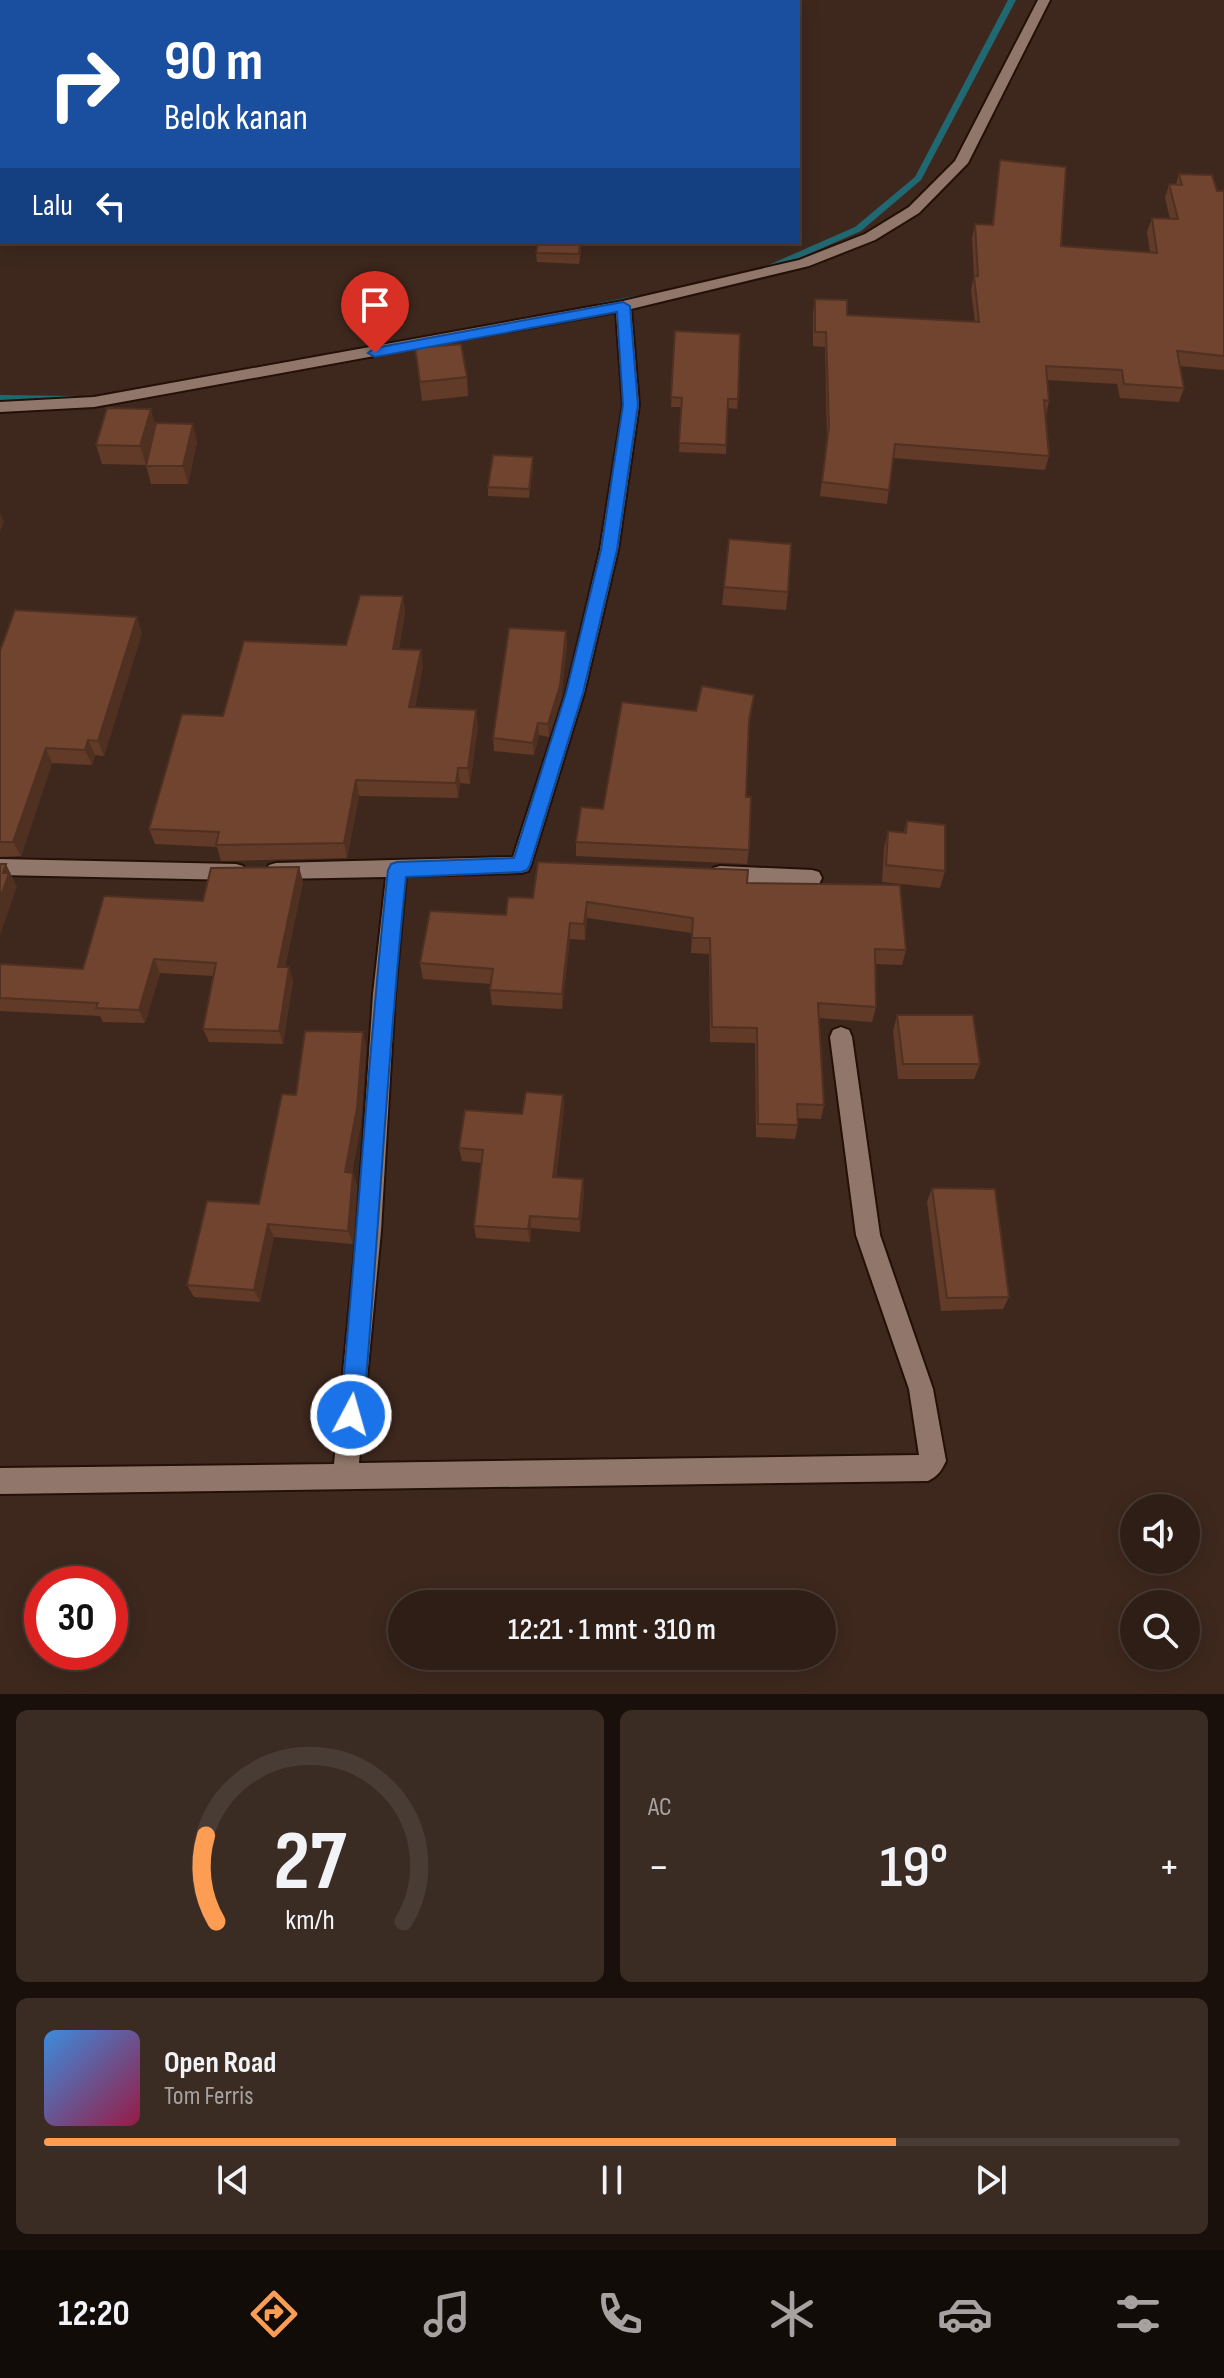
<!DOCTYPE html>
<html lang="id">
<head>
<meta charset="utf-8">
<style>
	body { margin:0; font-family:"Sofia Sans Condensed",sans-serif; background:#3a2b23; color:#f1f3f6; height:100vh; display:flex; flex-direction:column; font-size:30px; white-space:nowrap }
	* { box-sizing:border-box; margin:0 }
	p { font-size:26px; color:#a7a2a1 }
	.icon { flex:none; width:44px; height:44px; fill:none; stroke:currentColor; stroke-width:2; stroke-linecap:round; stroke-linejoin:round }
	.map { position:relative; height:1694px; overflow:hidden }
	.side { display:flex; flex-direction:column; gap:16px; padding:16px; background:#19100c; flex:1 }
	.side>* { flex:none }
	.top-card { position:absolute; left:0px; top:0px; width:800px; height:244px; box-shadow:0 4px 20px #0003,0 0 0 2px #493c35; background:#1a4fa0; color:#fff; overflow:hidden }
	.controls { position:absolute; left:1120px; top:1494px; display:grid; gap:16px }
	.controls a { display:grid; place-items:center; width:80px; height:80px; border-radius:50%; background:#2e1e16; box-shadow:0 4px 20px #0003,0 0 0 2px #493c35; font-size:40px }
	.speed { position:absolute; left:24px; top:1566px; display:flex; gap:16px; font-size:40px; font-weight:700; text-align:center }
	.speed>* { display:grid; place-content:center; width:104px; height:104px; border-radius:50%; background:#2e1e16; box-shadow:0 4px 20px #0003,0 0 0 2px #493c35; line-height:1 }
	.speed .limit { border:12px solid #d22; background:#fff; color:#111 }
	.pin { position:absolute; display:grid; place-items:center; width:68px; height:68px; color:#fff; margin:-82px -34px; border-radius:50% 50% 50% 0; rotate:-45deg; box-shadow:0 0 8px #0007 }
	.pin .icon { rotate:45deg }
	.me { position:absolute; width:88px; margin:-44px; rotate:6deg; stroke-linejoin:round; filter:drop-shadow(0 0 6px #0008) }
	.turn { display:flex; align-items:center; gap:28px; height:168px; padding:0 32px; font-size:36px }
	.turn .icon { width:104px; height:104px; stroke-width:2.5 }
	.turn b { display:block; font-size:56px; line-height:68px }
	.then { display:flex; align-items:center; height:76px; padding:0 32px; background:#0003; gap:16px; font-size:30px }
	.big { font-size:60px; font-weight:600; line-height:1.1 }
	.side .widget { flex:1; display:flex; flex-direction:column; justify-content:center; gap:12px; min-width:0; padding:0 28px; border-radius:12px; background:#3a2b23 }
	.side .dial { align-items:center; gap:0 }
	.dial svg { height:208px; overflow:visible; fill:none; stroke:#493c35; stroke-width:7; stroke-linecap:round; text-anchor:middle }
	.dial text { fill:#f1f3f6; stroke:none }
	.song { display:flex; align-items:center; gap:24px }
	.cover { width:96px; height:96px; border-radius:12px; background:linear-gradient(135deg,hsl(210 70% 55%),hsl(340 70% 35%)) }
	.played { height:8px; border-radius:4px; background:linear-gradient(90deg,#fc9d53 75%,#493c35 75%) }
	.keys { display:flex; justify-content:space-around; direction:ltr }
	.heat { display:flex; justify-content:space-between; align-items:center; font-size:44px; direction:ltr }
	.side .tiles { flex:1; display:grid; gap:16px; grid-template-columns:1fr 1fr }
	.widget:last-child { grid-column:span 2 }
	.trip { position:absolute; left:388px; top:1590px; width:448px; height:80px; border-radius:40px; background:#2e1e16; box-shadow:0 4px 20px #0003,0 0 0 2px #493c35; font-weight:600; line-height:80px; text-align:center }
	.tab-bar { display:flex; height:128px; justify-content:space-around; align-items:center; background:#120c09; color:#a7a2a1 }
	.tab-bar .icon { width:56px; height:56px }
	.tab-bar .on { color:#fc9d53 }
	.tab-bar b { font-size:36px; color:#f1f3f6 }
	.map>svg:first-child { display:block }
	.lines { fill:none; stroke-linecap:round; stroke-linejoin:round }
	.stream { fill:#216972; fill-rule:evenodd }
	.street-casing { stroke:#241007; stroke-width:4 }
	.street { fill:#91776b; fill-rule:evenodd }
	.wall { fill:#613a28 }
	.shaded-wall { fill:#4f3021 }
	.building { fill:#71442f; stroke:#4f3021; stroke-width:2 }
	.route { fill:#1a73e8; stroke:#114b97; stroke-width:2 }
</style>
</head>
<body>
<div class="map">
<svg width="1224" height="1694" viewBox="0 0 1224 1694">
	<rect width="100%" height="100%" fill="#3e281e"/>
	<g class="lines">
		<!-- stream -->
		<g class="stream">
			<path d="M1008,0H1016L921,180L861,231L770,271H764V267L855,227L915,177Z"/>
			<path d="M640,295L645,298L643,300L599,309L594,306L599,303Z"/>
			<path d="M0,395L77,396L82,399L77,402L0,401Z"/>
		</g>
		<defs>
			<g id="street">
				<path d="M1038,0H1050L968,163L919,213L875,240L809,266L631,309L639,405L618,550L584,693L531,865L528,871L521,873L406,876L395,994L381,1231L359,1463L919,1455L909,1389L856,1235L830,1037L833,1030L841,1027L849,1030L852,1037L880,1235L933,1389L946,1461C941,1471 938,1476 928,1481L0,1494V1468L334,1464L357,1231L373,994L386,877L276,879L269,877L266,871L269,865L276,863L513,857L566,693L600,550L623,405L616,312L94,407L0,412V402L94,397L623,301L799,260L865,234L909,207L955,161Z"/>
				<path d="M0,859L236,864L243,866L246,872L243,878L236,880L0,875Z"/>
				<path d="M720,866L812,870L819,872L822,878L819,884L812,886L720,882L713,880L710,874L713,868Z"/>
			</g>
		</defs>
		<!-- street casing -->
		<use href="#street" class="street-casing"/>
		<!-- street -->
		<use href="#street" class="street"/>
	</g>
	<!-- wall -->
	<g class="wall">
		<path d="M1000,160L1061,246L1150,252L1147,232L1152,218L1170,219L1165,198L1169,184H1176L1179,174L1217,191H1224V370L1180,366L1184,388L1179,402L1120,398L1117,384L1047,380L1049,401L1046,415L1049,456L1045,470L893,458L887,504L820,496L827,440L825,347L813,346V313L815,299L847,315L975,322L971,290L974,276L972,238L975,224L992,225Z"/>
		<path d="M582,242L579,264L537,262L536,253Z"/>
		<path d="M675,331L738,399L737,409L727,408L726,454L679,452L682,407H671Z"/>
		<path d="M415,348L467,377L468,396L422,401Z"/>
		<path d="M156,425L197,442L188,484H151L146,465L102,464L96,445Z"/>
		<path d="M533,457V467L529,498L488,496V487Z"/>
		<path d="M724,587L788,592L786,610L722,605Z"/>
		<path d="M403,596L405,613L399,649L423,666L415,707L478,726L470,784L460,783L458,798L359,796L347,858L221,861L217,847L155,844L149,829L346,645Z"/>
		<path d="M566,631L567,644L561,699L549,737L539,735L534,755L494,751L493,738Z"/>
		<path d="M142,633L104,756L95,755L92,765L52,763L21,856L0,857V651Z"/>
		<path d="M754,695L749,728L746,797L749,850L747,864L576,856V842L603,809L696,711Z"/>
		<path d="M907,821L945,871L940,888L882,882L884,848L888,831L904,832Z"/>
		<path d="M299,867L303,882L285,967H289L293,981L283,1044L209,1042L203,1029L213,976L160,973L145,1023L103,1022L100,1016L0,1011V964L83,969L203,901Z"/>
		<path d="M747,883L906,950L902,965L875,964L876,1007L872,1022L819,1018L824,1105L821,1119L797,1118L798,1125L795,1139L756,1137L755,1043L710,1042L709,954L691,953L692,933L587,918L585,940L570,939L562,1009L492,1005L490,990L491,984L423,979L420,963L506,915L533,898Z"/>
		<path d="M897,1015L980,1064L974,1079H898L893,1031Z"/>
		<path d="M363,1032L366,1047L361,1123L352,1173H353L357,1187L353,1244L274,1237L260,1302L194,1297L187,1285L259,1204L296,1095Z"/>
		<path d="M563,1095L564,1108L556,1177L584,1192L580,1232L531,1228L530,1242L476,1238L474,1226L482,1163L462,1161L459,1148L522,1114Z"/>
		<path d="M932,1188L1009,1297L1003,1309L941,1311L927,1202Z"/>
	</g>
	<!-- shaded-wall -->
	<g class="shaded-wall">
		<path d="M151,409L156,428L146,465L140,446Z"/>
		<path d="M193,424L197,442L188,484L183,466Z"/>
		<path d="M533,457V467L529,498V489Z"/>
		<path d="M0,513L4,522L0,532Z"/>
		<path d="M403,596L405,613L396,665L393,649Z"/>
		<path d="M137,617L142,633L104,756L98,741Z"/>
		<path d="M566,631L567,644L561,699L549,737L548,724Z"/>
		<path d="M421,650L423,666L412,723L409,707Z"/>
		<path d="M476,710L478,726L470,784L468,768Z"/>
		<path d="M538,723L539,735L534,755L533,743Z"/>
		<path d="M88,740L95,755L92,765L85,750Z"/>
		<path d="M46,748L52,763L21,856L13,842Z"/>
		<path d="M458,768L460,783L458,798L456,783Z"/>
		<path d="M356,780L359,796L347,858L344,843Z"/>
		<path d="M6,864L17,887L0,935V899L3,873Z"/>
		<path d="M299,867L303,882L282,981L278,967Z"/>
		<path d="M587,902V918L585,940L584,924Z"/>
		<path d="M570,923V939L562,1009V994Z"/>
		<path d="M154,959L160,973L145,1023L139,1010Z"/>
		<path d="M289,967L293,981L283,1044L279,1031Z"/>
		<path d="M363,1032L366,1047L361,1123L349,1186L345,1172Z"/>
		<path d="M563,1095L564,1108L554,1190L553,1177Z"/>
		<path d="M353,1173L357,1187L353,1244L348,1231Z"/>
		<path d="M583,1179L584,1192L580,1232L579,1219Z"/>
		<path d="M530,1216L531,1228L530,1242L528,1229Z"/>
		<path d="M268,1224L274,1237L260,1302L254,1290Z"/>
	</g>
	<!-- building -->
	<g class="building">
		<path d="M1000,160L1066,167L1061,246L1157,253L1152,218L1178,219L1169,184L1182,185L1179,174L1212,175L1217,191H1224V356L1177,351L1184,388L1124,384L1122,370L1046,366L1049,401L1044,400L1049,456L895,444L889,490L822,482L829,426L826,332H815V299L847,300V315L979,322L974,276H978L975,224L993,225Z"/>
		<path d="M538,242H580L579,254L536,253Z"/>
		<path d="M675,331L740,334L738,399H728L726,445L679,443L682,398L671,397Z"/>
		<path d="M461,344L467,377L420,382L415,348Z"/>
		<path d="M107,408L151,409L140,446L96,445Z"/>
		<path d="M156,423L193,424L183,466H146Z"/>
		<path d="M493,455L533,457L529,489L488,487Z"/>
		<path d="M729,539L791,544L788,592L724,587Z"/>
		<path d="M360,595L403,596L393,649L421,650L409,707L476,710L468,768H458L456,783L356,780L344,843L216,845L219,832L149,829L182,714L223,716L244,641L346,645Z"/>
		<path d="M15,610L137,617L98,741L88,740L85,750L46,748L13,842H0V651Z"/>
		<path d="M509,628L566,631L560,686L548,724L538,723L533,743L493,738Z"/>
		<path d="M702,686L754,695L749,720L746,797H751L749,850L576,842L581,807L603,809L622,702L696,711Z"/>
		<path d="M907,821L945,825V871L886,865L888,831L906,833Z"/>
		<path d="M538,862L748,870L747,883L900,885L906,950L875,949L876,1007L818,1003L824,1105L797,1104L798,1125L758,1124L757,1028L712,1027L710,938H692L693,918L587,902L584,924L570,923L562,994L490,990L493,969L420,963L430,911L506,915L508,897L533,898Z"/>
		<path d="M0,864H6L3,873H9L0,899Z"/>
		<path d="M299,867L278,967H289L279,1031L203,1029L216,963L154,959L139,1010L96,1008L98,1003L0,998V964L83,969L104,896L203,901L211,868Z"/>
		<path d="M897,1015H973L980,1064H903Z"/>
		<path d="M305,1031L363,1032L357,1108L345,1172L353,1173L348,1231L268,1224L254,1290L187,1285L207,1201L259,1204L282,1094L296,1095Z"/>
		<path d="M526,1092L563,1095L553,1177L583,1179L579,1219L530,1216L528,1229L474,1226L483,1150L459,1148L465,1110L522,1114Z"/>
		<path d="M932,1188L995,1189L1009,1297L947,1298Z"/>
	</g>
	<!-- route -->
	<path class="route" d="M623,302L630,306L638,405L617,550L583,693L530,865L527,870L521,872L406,877C387,1056 379,1236 363,1415L359,1423L351,1427L343,1423L340,1415C358,1234 368,1051 388,870L391,864L397,862L514,858L566,693L601,550L623,405L617,312L375,357L368,353L375,348Z"/>
</svg>
<div class="controls">
<a><svg class="icon" aria-label="sound" viewBox="0 0 24 24"><path d="M4 9h4l5-4v14l-5-4H4zM17 9q2 3 0 6"/></svg></a>
<a><svg class="icon" aria-label="search" viewBox="0 0 24 24"><circle cx="10" cy="10" r="6"/><path d="M15 15l6 6"/></svg></a>
</div>
<div class="speed"><div class="limit">30</div></div>
<div class="pin" style="left:375px;top:353px;background:#d93025"><svg class="icon" aria-label="arrive" viewBox="0 0 24 24"><path d="M6 21V4h12l-3 4 3 4H6"/></svg></div>
<svg class="me" style="left:351px;top:1415px" viewBox="-20 -20 40 40"><circle r="17" fill="#1a73e8" stroke="#fff" stroke-width="3"/><path d="M0-11L8 9 0 5-8 9z" fill="#fff"/></svg>
<div class="trip">12:21 · 1 mnt · 310 m</div>
<div class="top-card">
<div class="turn"><svg class="icon" aria-label="right" viewBox="0 0 24 24"><path d="M7 20v-9h11M14 6l5 5-5 5"/></svg><div><b>90 m</b>Belok kanan</div></div>
<div class="then">Lalu<svg class="icon" aria-label="left" viewBox="0 0 24 24"><path d="M17 20v-9H6M10 6l-5 5 5 5"/></svg></div>
</div>
</div>
<section class="side">
<div class="tiles">
<div class="widget dial"><svg viewBox="0 0 100 80">
<path d="M14 69A42 42 0 1 1 86 69"/>
<path d="M14 69A42 42 0 0 1 10 36" stroke="#fc9d53"/>
<text x="50" y="56" font-size="32" font-weight="700">27</text>
<text x="50" y="72" font-size="11">km/h</text>
</svg></div>
<div class="widget"><p>AC</p>
<div class="heat"><a>−</a><b class="big">19°</b><a>+</a></div>
</div>
<div class="widget">
<div class="song"><i class="cover"></i><div><b>Open Road</b><p>Tom Ferris</p></div></div>
<div class="played"></div>
<div class="keys"><svg class="icon" aria-label="previous" viewBox="0 0 24 24"><path d="M18 5L8 12l10 7zM5 5v14"/></svg><svg class="icon" aria-label="pause" viewBox="0 0 24 24"><path d="M8 5v14M16 5v14"/></svg><svg class="icon" aria-label="next" viewBox="0 0 24 24"><path d="M6 5l10 7-10 7zM19 5v14"/></svg></div>
</div>
</div>
</section>
<nav class="tab-bar">
<b>12:20</b>
<svg class="icon on" aria-label="directions" viewBox="0 0 24 24"><path d="M12 3l9 9-9 9-9-9zM9 14v-3h6M13 9l2 2-2 2"/></svg>
<svg class="icon" aria-label="music" viewBox="0 0 24 24"><path d="M9 18V5l10-2v13"/><circle cx="6" cy="18" r="3"/><circle cx="16" cy="16" r="3"/></svg>
<svg class="icon" aria-label="phone" viewBox="0 0 24 24"><path d="M5 4h4l2 5-3 2q2 4 5 5l2-3 5 2v4C11 20 4 13 5 4z"/></svg>
<svg class="icon" aria-label="climate" viewBox="0 0 24 24"><path d="M12 3v18M4 7l16 10M4 17L20 7"/></svg>
<svg class="icon" aria-label="car" viewBox="0 0 24 24"><path d="M5 17H2v-5l4-1 3-4h7l3 4 3 1v5h-3M9 17h6M6 11h13"/><circle cx="7" cy="17" r="2"/><circle cx="17" cy="17" r="2"/></svg>
<svg class="icon" aria-label="filters" viewBox="0 0 24 24"><path d="M4 7h16M4 17h16"/><circle cx="9" cy="7" r="2"/><circle cx="15" cy="17" r="2"/></svg>
</nav>
</body>
</html>
